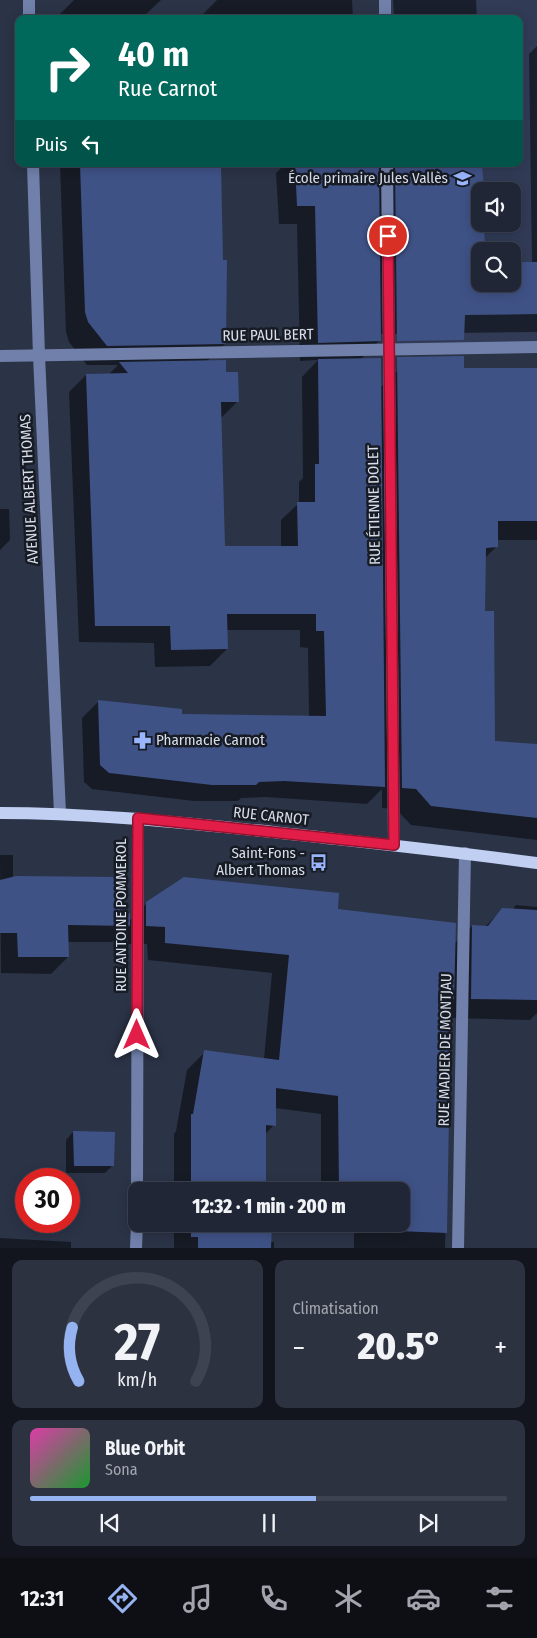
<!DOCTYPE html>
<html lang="fr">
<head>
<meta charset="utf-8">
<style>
	body { margin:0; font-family:"Fira Sans Condensed",sans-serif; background:#2d3241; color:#f1f3f6; height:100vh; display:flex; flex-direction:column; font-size:19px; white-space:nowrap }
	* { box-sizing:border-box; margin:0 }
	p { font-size:16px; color:#a2a5ad }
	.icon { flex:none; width:28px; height:28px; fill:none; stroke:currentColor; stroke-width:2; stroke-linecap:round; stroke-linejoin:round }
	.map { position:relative; height:1248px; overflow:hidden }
	.panel { display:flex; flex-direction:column; gap:12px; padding:12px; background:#12151d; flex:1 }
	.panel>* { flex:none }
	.top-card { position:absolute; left:15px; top:15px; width:508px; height:152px; border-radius:10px; box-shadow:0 2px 12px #0003,0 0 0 1px #3d4350; background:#00695c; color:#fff; overflow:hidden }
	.tools { position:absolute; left:471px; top:182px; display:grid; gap:10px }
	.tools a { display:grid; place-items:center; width:50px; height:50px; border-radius:10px; background:#202635; box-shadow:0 2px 12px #0003,0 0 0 1px #3d4350; font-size:25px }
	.speed { position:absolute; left:15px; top:1168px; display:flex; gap:10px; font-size:25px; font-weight:700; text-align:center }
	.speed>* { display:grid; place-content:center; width:65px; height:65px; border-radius:50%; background:#202635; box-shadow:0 2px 12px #0003,0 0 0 1px #3d4350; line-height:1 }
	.speed .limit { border:8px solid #d22; background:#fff; color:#111 }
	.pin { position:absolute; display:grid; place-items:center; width:42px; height:42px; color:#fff; margin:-21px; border:2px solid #fff; border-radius:50%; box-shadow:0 1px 5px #0007 }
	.me { position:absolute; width:55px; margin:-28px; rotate:0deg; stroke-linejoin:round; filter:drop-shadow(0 0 4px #0008) }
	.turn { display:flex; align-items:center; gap:18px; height:105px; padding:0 20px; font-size:22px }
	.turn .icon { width:65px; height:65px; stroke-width:2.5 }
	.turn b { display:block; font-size:35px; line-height:42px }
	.then { display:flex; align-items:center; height:48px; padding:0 20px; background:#0003; gap:10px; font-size:19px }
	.big { font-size:38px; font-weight:800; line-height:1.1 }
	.panel .card { flex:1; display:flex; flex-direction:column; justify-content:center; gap:8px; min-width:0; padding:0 18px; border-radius:10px; background:#2d3241 }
	.panel .dial { align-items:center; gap:0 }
	.dial svg { height:130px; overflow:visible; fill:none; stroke:#3d4350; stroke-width:7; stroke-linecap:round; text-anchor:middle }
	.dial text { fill:#f1f3f6; stroke:none }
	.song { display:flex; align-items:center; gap:15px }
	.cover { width:60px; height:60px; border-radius:8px; background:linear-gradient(135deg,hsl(320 70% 55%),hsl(130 70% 35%)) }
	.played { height:5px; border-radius:2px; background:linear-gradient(90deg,#95b2f1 60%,#3d4350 60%) }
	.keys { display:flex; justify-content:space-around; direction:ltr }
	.heat { display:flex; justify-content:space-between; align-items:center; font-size:28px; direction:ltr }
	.panel .tiles { flex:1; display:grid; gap:12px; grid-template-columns:1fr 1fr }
	.card:last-child { grid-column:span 2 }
	.trip { position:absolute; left:128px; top:1182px; width:282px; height:50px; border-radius:10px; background:#202635; box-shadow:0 2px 12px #0003,0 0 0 1px #3d4350; font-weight:800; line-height:50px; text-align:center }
	.tab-bar { display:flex; height:80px; justify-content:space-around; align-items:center; background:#0d0f15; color:#a2a5ad }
	.tab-bar .icon { width:35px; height:35px }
	.tab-bar .on { color:#95b2f1 }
	.tab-bar b { font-size:22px; color:#f1f3f6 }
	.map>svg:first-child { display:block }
	.built { fill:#313b56; fill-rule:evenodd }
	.shadow { fill:#0007 }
	.building { fill:#3f5286 }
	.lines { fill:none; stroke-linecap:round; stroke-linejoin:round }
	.minor { stroke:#7080aa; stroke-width:12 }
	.major { stroke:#c1cff2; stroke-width:12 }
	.route-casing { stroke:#92132f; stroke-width:12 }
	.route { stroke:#e11d48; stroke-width:9 }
	.labels { text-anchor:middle; stroke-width:5; stroke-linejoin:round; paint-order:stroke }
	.poi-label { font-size:15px; fill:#d7ddea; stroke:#171b24; text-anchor:end }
	.street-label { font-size:15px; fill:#d7ddea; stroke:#171b24 }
</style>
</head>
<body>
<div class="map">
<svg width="537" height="1248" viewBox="0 0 537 1248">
	<rect width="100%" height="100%" fill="#2b3347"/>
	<!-- built -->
	<path class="built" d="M385,0H537V347L389,349L387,164H519V19H385ZM480,191H512V224H480ZM480,251H512V284H480Z"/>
	<!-- shadow -->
	<g class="shadow">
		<path d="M74,0H161L145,15L131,16V19H55Z"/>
		<path d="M217,0H352L353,19H202V15Z"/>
		<path d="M393,0H476L477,19H394Z"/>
		<path d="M537,46V332L379,334V341L361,359L380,388L398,370L537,369V540H497L496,547L484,559V613L494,742L537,746V840L411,825L396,809L382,808V789L367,804L266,797L241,798L238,801H194L92,789L84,782L82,718L99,701L181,715L309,717L308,648L300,647V630H226L227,649L210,666L155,667L154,643L79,642L69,392L86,375H108L118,365H87L69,342L66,332L60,164H172V172L225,344L206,362L225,373L238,401L221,418L223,548L281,547V520L299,503V482L303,478L302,377L318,360L300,361L297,224H279L276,173L285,164H481L480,224H483L484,251H480V284H512L532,263L529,54Z"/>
		<path d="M0,509H9L10,540L0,550Z"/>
		<path d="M0,855H13V877L118,922H128L147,903L337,910L454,944L472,926L485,927L503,909L512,910L516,905L537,907V1013L530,1020L450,1018L445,1248H354V1227L322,1226V1224H401V1191H321V1114L275,1108L274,1125L265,1134V1186H271V1191H174V1134L176,1131L187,1070L205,1052L264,1059L272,973L148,960L147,944H128V925L112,942H68V957L51,974L1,973Z"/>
		<path d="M73,1132L113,1165L105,1173H66V1140Z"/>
		<path d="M174,1224H271L270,1242H274V1248H174Z"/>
		<path d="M0,1238L71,1242V1248H0Z"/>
	</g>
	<!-- building -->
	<g class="building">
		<path d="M80,164H221L223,260H227L226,344L107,346L88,322L85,312Z"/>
		<path d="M295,164H379L381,341L318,343L315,206H297Z"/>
		<path d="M395,164H482L484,191H480V224H484L485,251H480V284H512V262H537V314L465,315L464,340L397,341Z"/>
		<path d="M464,356V368H537V521H498V547L486,548L485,611H494L495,741L537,744V818L431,806L416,789L402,788L397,357Z"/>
		<path d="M381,358L385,787L284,781L259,782L256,785H212L109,773L100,765L98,700L182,709V714L326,716L324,631H316V614H227L228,649L171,650L170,626H95L86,374L128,373L119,362L226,360V372H238L239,402H221L225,546H298L297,502H315V464H319L318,359Z"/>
		<path d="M16,876L118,877L120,920L130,913V926L68,925L69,957H18L17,933H0V880Z"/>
		<path d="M184,877L339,893L338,909L456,923L454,999H451L447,1233L397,1231V1224H401V1191H339L338,1096L276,1088V1126L266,1125V1185H273L272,1191H191V1114H193L204,1050L279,1060L289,955L165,943V927L146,926V902Z"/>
		<path d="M502,908L537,910V1000L471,999L472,925L488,926Z"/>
		<path d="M73,1131L115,1132L114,1166H74Z"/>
		<path d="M191,1224H272L271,1248H198V1237H191Z"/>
	</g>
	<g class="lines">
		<!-- minor -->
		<g class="minor">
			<path d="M29,0V19"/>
			<path d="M385,0V19"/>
			<path d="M33,164L39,356L60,813"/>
			<path d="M387,164L394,845"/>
			<path d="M0,356L537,347"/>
			<path d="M137,1191L138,818"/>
			<path d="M136,1248L137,1224"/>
			<path d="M458,1248L465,853"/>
		</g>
		<!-- major -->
		<path class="major" d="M0,813C92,813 182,823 273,832C361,842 449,851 537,863"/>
	</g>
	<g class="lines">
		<defs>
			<path id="route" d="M137,1035L138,818L394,845L388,236"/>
		</defs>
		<!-- route casing -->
		<use href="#route" class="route-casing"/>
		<!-- route -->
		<use href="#route" class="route"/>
	</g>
	<!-- icons -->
	<defs>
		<symbol id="school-bare" viewBox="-9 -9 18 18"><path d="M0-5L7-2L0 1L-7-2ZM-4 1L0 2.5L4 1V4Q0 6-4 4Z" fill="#99b5fd" stroke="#171b24" stroke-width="2.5" paint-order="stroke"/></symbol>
		<symbol id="pharmacy-bare" viewBox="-9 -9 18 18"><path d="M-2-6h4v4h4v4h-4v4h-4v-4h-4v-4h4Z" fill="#99b5fd" stroke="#171b24" stroke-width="2.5" paint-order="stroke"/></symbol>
		<symbol id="bus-bare" viewBox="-9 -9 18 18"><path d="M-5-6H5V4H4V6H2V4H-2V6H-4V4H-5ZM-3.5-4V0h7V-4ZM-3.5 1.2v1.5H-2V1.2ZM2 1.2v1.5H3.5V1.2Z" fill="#99b5fd" stroke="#171b24" stroke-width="2.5" paint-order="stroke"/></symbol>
	</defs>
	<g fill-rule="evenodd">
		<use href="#school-bare" x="450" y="166" width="25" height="25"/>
		<use href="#pharmacy-bare" x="130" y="728" width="25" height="25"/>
		<use href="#bus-bare" x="306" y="850" width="25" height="25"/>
	</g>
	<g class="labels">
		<!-- poi labels -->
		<g class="poi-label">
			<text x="448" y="183">École primaire Jules Vallès</text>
			<text x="156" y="745" text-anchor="start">Pharmacie Carnot</text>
			<text x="305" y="858">Saint-Fons -<tspan x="305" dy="17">Albert Thomas</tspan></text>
		</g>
		<!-- street labels -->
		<g class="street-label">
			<text transform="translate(268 335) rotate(-1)" y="5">RUE PAUL BERT</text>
			<text transform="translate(29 489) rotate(-93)" y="5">AVENUE ALBERT THOMAS</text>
			<text transform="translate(374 505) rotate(-91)" y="5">RUE ÉTIENNE DOLET</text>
			<text transform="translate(271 816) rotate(6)" y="5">RUE CARNOT</text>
			<text transform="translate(121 915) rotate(-90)" y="5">RUE ANTOINE POMMEROL</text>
			<text transform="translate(445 1050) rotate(-89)" y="5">RUE MADIER DE MONTJAU</text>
		</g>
	</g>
</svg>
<div class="tools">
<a><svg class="icon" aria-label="sound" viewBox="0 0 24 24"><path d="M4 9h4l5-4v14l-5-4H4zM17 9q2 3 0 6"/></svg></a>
<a><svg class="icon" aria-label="search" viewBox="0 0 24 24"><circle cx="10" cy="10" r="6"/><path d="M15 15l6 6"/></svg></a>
</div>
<div class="speed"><div class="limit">30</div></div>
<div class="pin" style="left:388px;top:236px;background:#d93025"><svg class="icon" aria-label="arrive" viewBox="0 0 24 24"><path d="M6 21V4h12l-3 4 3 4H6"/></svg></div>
<svg class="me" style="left:137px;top:1035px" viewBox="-20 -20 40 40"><path d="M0-17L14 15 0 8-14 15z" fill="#e11d48" stroke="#fff" stroke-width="4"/></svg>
<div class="trip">12:32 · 1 min · 200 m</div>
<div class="top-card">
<div class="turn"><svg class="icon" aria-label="right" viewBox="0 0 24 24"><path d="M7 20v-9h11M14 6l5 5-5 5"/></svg><div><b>40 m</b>Rue Carnot</div></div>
<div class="then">Puis<svg class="icon" aria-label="left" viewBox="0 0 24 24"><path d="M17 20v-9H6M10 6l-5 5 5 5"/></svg></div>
</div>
</div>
<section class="panel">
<div class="tiles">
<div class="card dial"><svg viewBox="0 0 100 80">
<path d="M14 69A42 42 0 1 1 86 69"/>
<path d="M14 69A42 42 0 0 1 10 36" stroke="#95b2f1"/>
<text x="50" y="56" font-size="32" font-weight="700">27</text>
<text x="50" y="72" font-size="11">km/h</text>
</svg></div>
<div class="card"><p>Climatisation</p>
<div class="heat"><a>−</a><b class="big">20.5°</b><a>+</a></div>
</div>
<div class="card">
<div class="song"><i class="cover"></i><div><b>Blue Orbit</b><p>Sona</p></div></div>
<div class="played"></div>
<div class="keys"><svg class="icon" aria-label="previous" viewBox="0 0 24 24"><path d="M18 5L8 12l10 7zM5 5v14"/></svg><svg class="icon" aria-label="pause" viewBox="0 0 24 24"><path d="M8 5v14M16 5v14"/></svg><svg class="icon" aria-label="next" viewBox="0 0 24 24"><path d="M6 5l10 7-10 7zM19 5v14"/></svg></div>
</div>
</div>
</section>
<nav class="tab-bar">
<b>12:31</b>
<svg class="icon on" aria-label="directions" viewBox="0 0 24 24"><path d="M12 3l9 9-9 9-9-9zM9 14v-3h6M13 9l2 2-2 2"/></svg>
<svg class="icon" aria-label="music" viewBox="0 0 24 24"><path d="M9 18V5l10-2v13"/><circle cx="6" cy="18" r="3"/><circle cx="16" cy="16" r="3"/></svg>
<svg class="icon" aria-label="phone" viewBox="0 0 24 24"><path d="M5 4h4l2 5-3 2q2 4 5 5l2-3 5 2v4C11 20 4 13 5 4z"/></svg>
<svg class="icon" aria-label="climate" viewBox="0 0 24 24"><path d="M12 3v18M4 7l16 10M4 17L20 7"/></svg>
<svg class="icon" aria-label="car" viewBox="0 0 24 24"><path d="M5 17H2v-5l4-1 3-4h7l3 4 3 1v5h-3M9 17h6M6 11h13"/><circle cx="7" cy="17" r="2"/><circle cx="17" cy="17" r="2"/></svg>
<svg class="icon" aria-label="filters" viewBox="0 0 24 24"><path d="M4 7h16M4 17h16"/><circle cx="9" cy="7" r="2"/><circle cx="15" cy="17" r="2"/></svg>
</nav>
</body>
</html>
